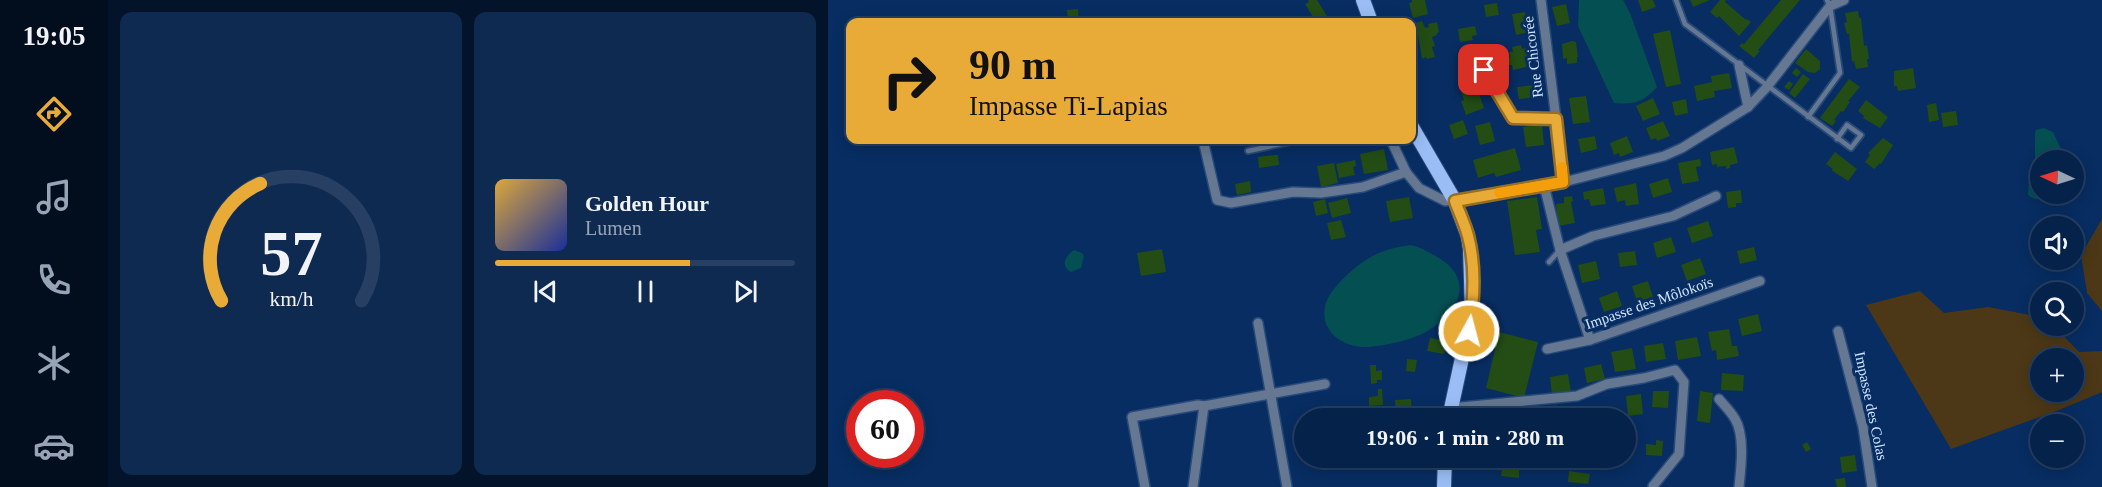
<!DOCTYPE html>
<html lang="fr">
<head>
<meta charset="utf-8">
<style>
	body { margin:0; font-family:Georgia,serif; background:#0e2a51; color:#f1f3f6; height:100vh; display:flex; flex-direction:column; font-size:22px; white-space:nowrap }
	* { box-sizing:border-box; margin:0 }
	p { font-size:20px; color:#97a4b5 }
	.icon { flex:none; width:33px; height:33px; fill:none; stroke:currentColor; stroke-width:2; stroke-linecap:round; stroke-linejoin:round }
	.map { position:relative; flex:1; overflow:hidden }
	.side { display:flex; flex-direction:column; gap:12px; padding:12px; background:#031329; width:720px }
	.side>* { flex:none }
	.hud { position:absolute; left:18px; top:18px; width:570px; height:126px; border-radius:12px; box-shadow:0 3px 15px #0003,0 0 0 2px #263f62; background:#e9ab38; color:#111; overflow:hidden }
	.needle { width:39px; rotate:274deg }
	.buttons { position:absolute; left:1202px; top:150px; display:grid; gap:12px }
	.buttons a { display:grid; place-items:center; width:54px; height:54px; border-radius:50%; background:#05224a; box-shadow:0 3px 15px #0003,0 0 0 2px #263f62; font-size:30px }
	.speed { position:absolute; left:18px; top:390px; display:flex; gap:12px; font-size:30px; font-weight:700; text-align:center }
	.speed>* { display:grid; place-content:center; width:78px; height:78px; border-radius:50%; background:#05224a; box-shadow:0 3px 15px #0003,0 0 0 2px #263f62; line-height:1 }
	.speed .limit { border:9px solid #d22; background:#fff; color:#111 }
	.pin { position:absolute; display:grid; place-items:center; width:51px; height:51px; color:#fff; margin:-26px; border-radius:12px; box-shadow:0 3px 9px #0006 }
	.me { position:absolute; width:66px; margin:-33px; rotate:7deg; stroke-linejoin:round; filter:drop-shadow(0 0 4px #0008) }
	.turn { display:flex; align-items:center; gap:21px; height:126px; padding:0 24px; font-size:27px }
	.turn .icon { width:78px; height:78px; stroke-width:2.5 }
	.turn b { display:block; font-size:42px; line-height:51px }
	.side .card { flex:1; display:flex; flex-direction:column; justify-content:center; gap:9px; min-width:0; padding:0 21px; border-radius:12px; background:#0e2a51 }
	.side .dial { align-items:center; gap:0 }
	.dial svg { height:156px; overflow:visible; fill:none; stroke:#263f62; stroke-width:7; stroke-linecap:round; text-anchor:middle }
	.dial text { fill:#f1f3f6; stroke:none }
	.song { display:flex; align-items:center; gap:18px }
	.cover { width:72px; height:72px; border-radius:9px; background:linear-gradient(135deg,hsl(40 70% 55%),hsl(230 70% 35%)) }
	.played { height:6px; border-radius:3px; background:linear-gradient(90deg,#e9ab38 65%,#263f62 65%) }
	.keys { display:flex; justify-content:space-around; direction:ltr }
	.side .tiles { flex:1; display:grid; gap:12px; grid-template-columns:repeat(2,1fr) }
	.trip { position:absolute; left:466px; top:408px; width:342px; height:60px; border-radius:30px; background:#05224a; box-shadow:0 3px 15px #0003,0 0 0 2px #263f62; font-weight:700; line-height:60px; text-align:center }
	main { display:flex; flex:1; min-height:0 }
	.tab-bar { display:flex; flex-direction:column; width:108px; justify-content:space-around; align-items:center; background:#020e1e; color:#97a4b5 }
	.tab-bar .icon { width:42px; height:42px }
	.tab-bar .selected { color:#e9ab38 }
	.tab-bar b { font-size:27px; color:#f1f3f6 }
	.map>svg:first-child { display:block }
	.green { fill:#4c3816; fill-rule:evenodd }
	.water { fill:#044f52 }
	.building { fill:#234d14 }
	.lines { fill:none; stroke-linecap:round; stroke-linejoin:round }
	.service-casing { stroke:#274a7b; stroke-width:8 }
	.minor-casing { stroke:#274a7b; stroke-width:12 }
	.primary-casing { stroke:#274a7b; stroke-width:16 }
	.service { stroke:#657791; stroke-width:4.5 }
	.minor { stroke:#657791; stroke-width:9 }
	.primary { stroke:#99bdf4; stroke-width:14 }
	.route-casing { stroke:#976f24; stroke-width:15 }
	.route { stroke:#e9ab38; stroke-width:10 }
	.slow { stroke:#f59e0b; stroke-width:10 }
	.labels { text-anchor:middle; stroke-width:6; stroke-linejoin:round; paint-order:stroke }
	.street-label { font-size:15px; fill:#d1e3fe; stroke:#072d62 }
</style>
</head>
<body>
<main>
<nav class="tab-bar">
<b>19:05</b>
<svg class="icon selected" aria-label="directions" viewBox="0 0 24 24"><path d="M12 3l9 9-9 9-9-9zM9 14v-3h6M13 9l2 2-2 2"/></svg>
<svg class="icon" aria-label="music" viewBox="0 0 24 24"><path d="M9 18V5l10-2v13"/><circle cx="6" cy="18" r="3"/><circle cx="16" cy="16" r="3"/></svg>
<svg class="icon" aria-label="phone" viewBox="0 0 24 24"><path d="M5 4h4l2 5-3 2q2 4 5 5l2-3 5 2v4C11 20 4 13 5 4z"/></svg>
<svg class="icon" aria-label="climate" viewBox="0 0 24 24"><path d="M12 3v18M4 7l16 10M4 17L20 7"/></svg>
<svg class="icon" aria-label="car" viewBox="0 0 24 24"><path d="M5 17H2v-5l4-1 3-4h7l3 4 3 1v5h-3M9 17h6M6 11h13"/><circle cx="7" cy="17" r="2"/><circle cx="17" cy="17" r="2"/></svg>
</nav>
<section class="side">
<div class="tiles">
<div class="card dial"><svg viewBox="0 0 100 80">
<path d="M14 69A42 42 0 1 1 86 69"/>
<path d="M14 69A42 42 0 0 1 34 9" stroke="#e9ab38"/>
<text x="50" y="56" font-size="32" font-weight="700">57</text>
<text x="50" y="72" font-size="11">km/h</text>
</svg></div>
<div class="card">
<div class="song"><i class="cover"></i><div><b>Golden Hour</b><p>Lumen</p></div></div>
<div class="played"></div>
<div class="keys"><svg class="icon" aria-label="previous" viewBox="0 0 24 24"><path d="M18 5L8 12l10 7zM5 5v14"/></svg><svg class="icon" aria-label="pause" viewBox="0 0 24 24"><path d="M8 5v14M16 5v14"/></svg><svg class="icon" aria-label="next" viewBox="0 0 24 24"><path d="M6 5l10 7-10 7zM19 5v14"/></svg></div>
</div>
</div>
</section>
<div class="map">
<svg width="1274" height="487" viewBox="0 0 1274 487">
	<rect width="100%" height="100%" fill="#072d62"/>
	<!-- green -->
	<g class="green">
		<path d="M1274,219V311L1259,293L1253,255Z"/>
		<path d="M1092,291L1116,313L1160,307L1212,317V326H1226L1251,352L1274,351V392L1231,410L1123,449L1038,305ZM1212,358H1245V392H1212Z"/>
	</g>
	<!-- water -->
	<g class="water">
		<path d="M751,0H795L802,13L829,87C815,102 807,105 786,103L750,26Z"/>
		<path d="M1216,128L1225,132L1238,160H1212V194H1230C1220,200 1209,202 1200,195L1201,180L1207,159V133L1208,130Z"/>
		<path d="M582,245C594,247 600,252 611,258C648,281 630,314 598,332C583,340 554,347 536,347C510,346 487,326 500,298C507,285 522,271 535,262C550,251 564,248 582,245Z"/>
		<path d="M246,250L254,253L256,256L253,268L243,272C232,266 237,256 246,250Z"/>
	</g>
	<!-- building -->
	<g class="building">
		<path d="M480,0H489L499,16L488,22L477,4L481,2Z"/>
		<path d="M584,0H597L600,14L585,18L581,3L584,2Z"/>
		<path d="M810,0H825L828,7L814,12Z"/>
		<path d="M862,0H882L865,7Z"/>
		<path d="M892,0H898L897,2L918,20L919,19L923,22L911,36L891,16L889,18L882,12Z"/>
		<path d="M953,0H972L930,50L932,51L926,58L911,46L914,43L916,44Z"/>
		<path d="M669,3L671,15L658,17L656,5Z"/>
		<path d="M738,4L742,23L729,26L724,7Z"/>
		<path d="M250,9L251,22H240L239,10Z"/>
		<path d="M1030,11L1031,18H1033L1036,46L1039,45L1041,59H1039L1040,67L1028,69L1026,61L1024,62L1021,34H1019L1016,23L1019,22L1017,13Z"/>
		<path d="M697,12L701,32L688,35L684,14Z"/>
		<path d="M594,21L597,28L601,27L600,24L609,22L611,32L609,33V35L604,37L607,46L604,47L607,57L599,59L598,57L594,59L590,35L586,36L584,28V24Z"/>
		<path d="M647,26L649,35L644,36L645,40L632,42L630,29Z"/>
		<path d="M842,30L853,84L838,87L825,34Z"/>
		<path d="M744,41L748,42L750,57H749V63L739,64V58L735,59L734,44Z"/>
		<path d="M693,45L694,49L698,48L702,66L685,70L684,65H681L679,58L682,57L681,52H685L684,47Z"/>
		<path d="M978,49L992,61V69L987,73L980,72L967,63Z"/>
		<path d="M968,68L973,72L969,77L964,73Z"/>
		<path d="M1085,68L1088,88L1070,91L1069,86H1066V71Z"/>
		<path d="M901,73L904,88L886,91L887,97L869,101L866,86L884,82L883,76Z"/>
		<path d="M975,74L982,79L967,98L961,93Z"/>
		<path d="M1021,79L1032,87L1020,101L1022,102L1015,112L1013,111L1006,120L1008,121L1004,126L992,118Z"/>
		<path d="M961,81L965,84L961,90L956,87Z"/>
		<path d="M706,85L708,97L691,99L689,87Z"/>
		<path d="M645,87L647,92L650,91L656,108L638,115L633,101L636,100L633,91Z"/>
		<path d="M758,96L762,122L745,124L741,98Z"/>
		<path d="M825,98L832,114L815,121L808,106Z"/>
		<path d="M858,99L860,113L847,116L844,102Z"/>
		<path d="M1038,100L1060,117L1052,128L1035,118L1036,116L1030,111Z"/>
		<path d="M1108,103L1111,120L1101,122L1099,105Z"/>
		<path d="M1128,111L1130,125L1115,127L1113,113Z"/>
		<path d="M635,120L640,134L626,139L621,125Z"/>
		<path d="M835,121L842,136L829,141L828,138L823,140L818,128Z"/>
		<path d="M662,122L667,141L652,145L647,126Z"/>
		<path d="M714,124L716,145L698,147L695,127Z"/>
		<path d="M767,136L769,149L753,153L750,139Z"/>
		<path d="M799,136L805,152L792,157L791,153L786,155L782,143Z"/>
		<path d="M1055,138L1065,145L1053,164L1052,163L1046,169L1037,162L1042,155L1040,153Z"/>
		<path d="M523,140H536L537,143L524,146Z"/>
		<path d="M906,147L910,163L902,165V168L898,169V166L889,167V164L884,165L882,152Z"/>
		<path d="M687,148L693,170L668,177L666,173L650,178L645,160Z"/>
		<path d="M556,149L560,170L536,174L532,154Z"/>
		<path d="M1007,152L1029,169L1020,181L1003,170L1005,169L998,164Z"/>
		<path d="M447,155H450L451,165L431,168L430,157Z"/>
		<path d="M872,159L873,166L868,167L871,181L854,184L850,163Z"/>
		<path d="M527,160L528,166L525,167L527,175L511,178L508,164Z"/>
		<path d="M506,163L510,183L493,187L489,166Z"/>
		<path d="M840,178L844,192L825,198L821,184Z"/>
		<path d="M422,181L423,192L409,195L407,184Z"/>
		<path d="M808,183L811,204L798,206L797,200L789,202L786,188Z"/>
		<path d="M775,188L778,204L763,206L761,199L756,200L755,192Z"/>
		<path d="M913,190L914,203H908V207L900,208L898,192Z"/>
		<path d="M744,196L745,201L743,202L747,223L730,226L728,204L736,203V197Z"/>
		<path d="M581,197L585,218L562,222L558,201Z"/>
		<path d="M709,197L714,229L708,230L712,252L687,255L679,201Z"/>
		<path d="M519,198L523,213L504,218L500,203Z"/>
		<path d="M497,199L500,213L488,216L485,202Z"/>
		<path d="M513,220L518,237L503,240L499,223Z"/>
		<path d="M880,221L885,236L864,243L859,228Z"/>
		<path d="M843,237L848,252L829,258L825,243Z"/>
		<path d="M926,247L929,260L912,264L909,251Z"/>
		<path d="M334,249L338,272L313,276L309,253Z"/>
		<path d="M807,251L809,265L792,267L790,253Z"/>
		<path d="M872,258L878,274L859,281L853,265Z"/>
		<path d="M768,261L772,279L754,283L750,265Z"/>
		<path d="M820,281L825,297L809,302L804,286Z"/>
		<path d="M789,291L794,306L776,312L771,298Z"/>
		<path d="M930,314L934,331L914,336L910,319Z"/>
		<path d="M901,329L904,346H909L911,356L889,360L888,350L884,351L880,332Z"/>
		<path d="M671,332L710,342L696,398L658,388Z"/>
		<path d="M869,337L873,356L850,360L847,341Z"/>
		<path d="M602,338L618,341L616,354L599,351Z"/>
		<path d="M835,343L838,359L818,362L816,346Z"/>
		<path d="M804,348L808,369L787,372L783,352Z"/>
		<path d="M579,359L589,360L587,372L578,371Z"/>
		<path d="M773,364L777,379L759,383L756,368Z"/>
		<path d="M542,365H548V371L554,370V380H549V383L543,384Z"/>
		<path d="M894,373L916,375L915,391L893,390Z"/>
		<path d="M740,374L743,392L724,395L722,377Z"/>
		<path d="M550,389H554L555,405L541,406V397L550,396Z"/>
		<path d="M825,391H841L840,408L824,407Z"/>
		<path d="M872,391L885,393L882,423L869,421Z"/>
		<path d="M813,394L815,414L800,416L798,396Z"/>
		<path d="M53,395L54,404H42L41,397Z"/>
		<path d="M583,399L584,417H568L567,400Z"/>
		<path d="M729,405L731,415L725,416L724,406Z"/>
		<path d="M554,411L555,418H538L537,413Z"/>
		<path d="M681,411H687L688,418H673L672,412Z"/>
		<path d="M717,415L718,418H701V416Z"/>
		<path d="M828,440L835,441L834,456L818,455V444L828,445Z"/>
		<path d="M979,442L983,449L978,452L974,445Z"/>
		<path d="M1027,455L1029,471L1014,473L1012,457Z"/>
		<path d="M676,458H691V478L673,476Z"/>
		<path d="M741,471L762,474L760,484L740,482Z"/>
		<path d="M1017,478L1018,487H1009L1007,479Z"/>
	</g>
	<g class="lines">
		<defs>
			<g id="service">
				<path d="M848,0L857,24L1023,148L1033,135L1019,125L1009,139"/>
				<path d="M980,117L1012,73L1002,6L999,0"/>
				<path d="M420,151L471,140"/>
				<path d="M721,262L731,251"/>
			</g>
			<g id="minor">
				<path d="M713,0L736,182"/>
				<path d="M911,65L920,107"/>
				<path d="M656,71L685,118L728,119"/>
				<path d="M375,140L389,200L403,203L465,192L493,193L535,187L578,172"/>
				<path d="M563,140L578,172L591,188L617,201L736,182L836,156L854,148L920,107L939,87L1002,6L1016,0"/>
				<path d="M716,185L732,250L762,340"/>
				<path d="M732,250L765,236L845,216L888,196"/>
				<path d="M430,323L459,487"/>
				<path d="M1010,331L1035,427L1044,487"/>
				<path d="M719,349L762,340L932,281"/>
				<path d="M891,399C896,405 903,412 907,419C917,435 913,468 911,487"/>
				<path d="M623,408L749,396L779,384L816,378L847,370L856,382L851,454L825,486"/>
				<path d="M317,487L304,417L370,405L376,406L497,384"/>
				<path d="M365,487L376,406"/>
			</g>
			<g id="primary">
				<path d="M535,0L543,22"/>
				<path d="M584,127L627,201L640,236L642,249L644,312L621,418"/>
				<path d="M616,487L617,458"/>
			</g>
		</defs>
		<!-- service casing -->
		<use href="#service" class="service-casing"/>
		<!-- minor casing -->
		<use href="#minor" class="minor-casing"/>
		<!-- primary casing -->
		<use href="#primary" class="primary-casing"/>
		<!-- service -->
		<use href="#service" class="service"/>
		<!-- minor -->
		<use href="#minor" class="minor"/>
		<!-- primary -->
		<use href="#primary" class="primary"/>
	</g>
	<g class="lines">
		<defs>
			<path id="route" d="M641,331C646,301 648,266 640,236C637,224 631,212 627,201L735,182L728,119L685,118L656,70"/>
		</defs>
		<!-- route casing -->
		<use href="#route" class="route-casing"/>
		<!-- route -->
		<use href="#route" class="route"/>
		<!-- slow -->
		<path class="slow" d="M671,193L735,182L734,167"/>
	</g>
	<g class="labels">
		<!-- street labels -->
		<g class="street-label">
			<text transform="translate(705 57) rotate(-97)" y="5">Rue Chicorée</text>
			<text transform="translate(821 303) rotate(-19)" y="5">Impasse des Môlokoïs</text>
			<text transform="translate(1043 406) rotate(78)" y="5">Impasse des Colas</text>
		</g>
	</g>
</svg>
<div class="buttons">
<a><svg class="needle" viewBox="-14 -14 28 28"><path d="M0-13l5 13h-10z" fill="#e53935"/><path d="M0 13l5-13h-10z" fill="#97a4b5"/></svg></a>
<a><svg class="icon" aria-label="sound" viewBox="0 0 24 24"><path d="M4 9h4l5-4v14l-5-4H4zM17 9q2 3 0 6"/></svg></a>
<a><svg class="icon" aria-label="search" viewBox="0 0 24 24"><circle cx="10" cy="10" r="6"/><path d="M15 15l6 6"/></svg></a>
<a>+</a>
<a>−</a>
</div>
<div class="speed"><div class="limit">60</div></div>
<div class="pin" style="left:656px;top:70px;background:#d93025"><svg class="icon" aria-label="arrive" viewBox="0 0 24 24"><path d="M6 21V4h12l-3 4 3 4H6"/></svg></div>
<svg class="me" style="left:641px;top:331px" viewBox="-20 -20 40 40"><circle r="17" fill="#e9ab38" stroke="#fff" stroke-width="3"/><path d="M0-11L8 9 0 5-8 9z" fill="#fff"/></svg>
<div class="trip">19:06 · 1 min · 280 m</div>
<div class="hud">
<div class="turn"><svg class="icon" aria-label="right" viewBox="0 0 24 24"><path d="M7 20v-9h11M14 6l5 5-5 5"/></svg><div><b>90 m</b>Impasse Ti-Lapias</div></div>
</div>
</div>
</main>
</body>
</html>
